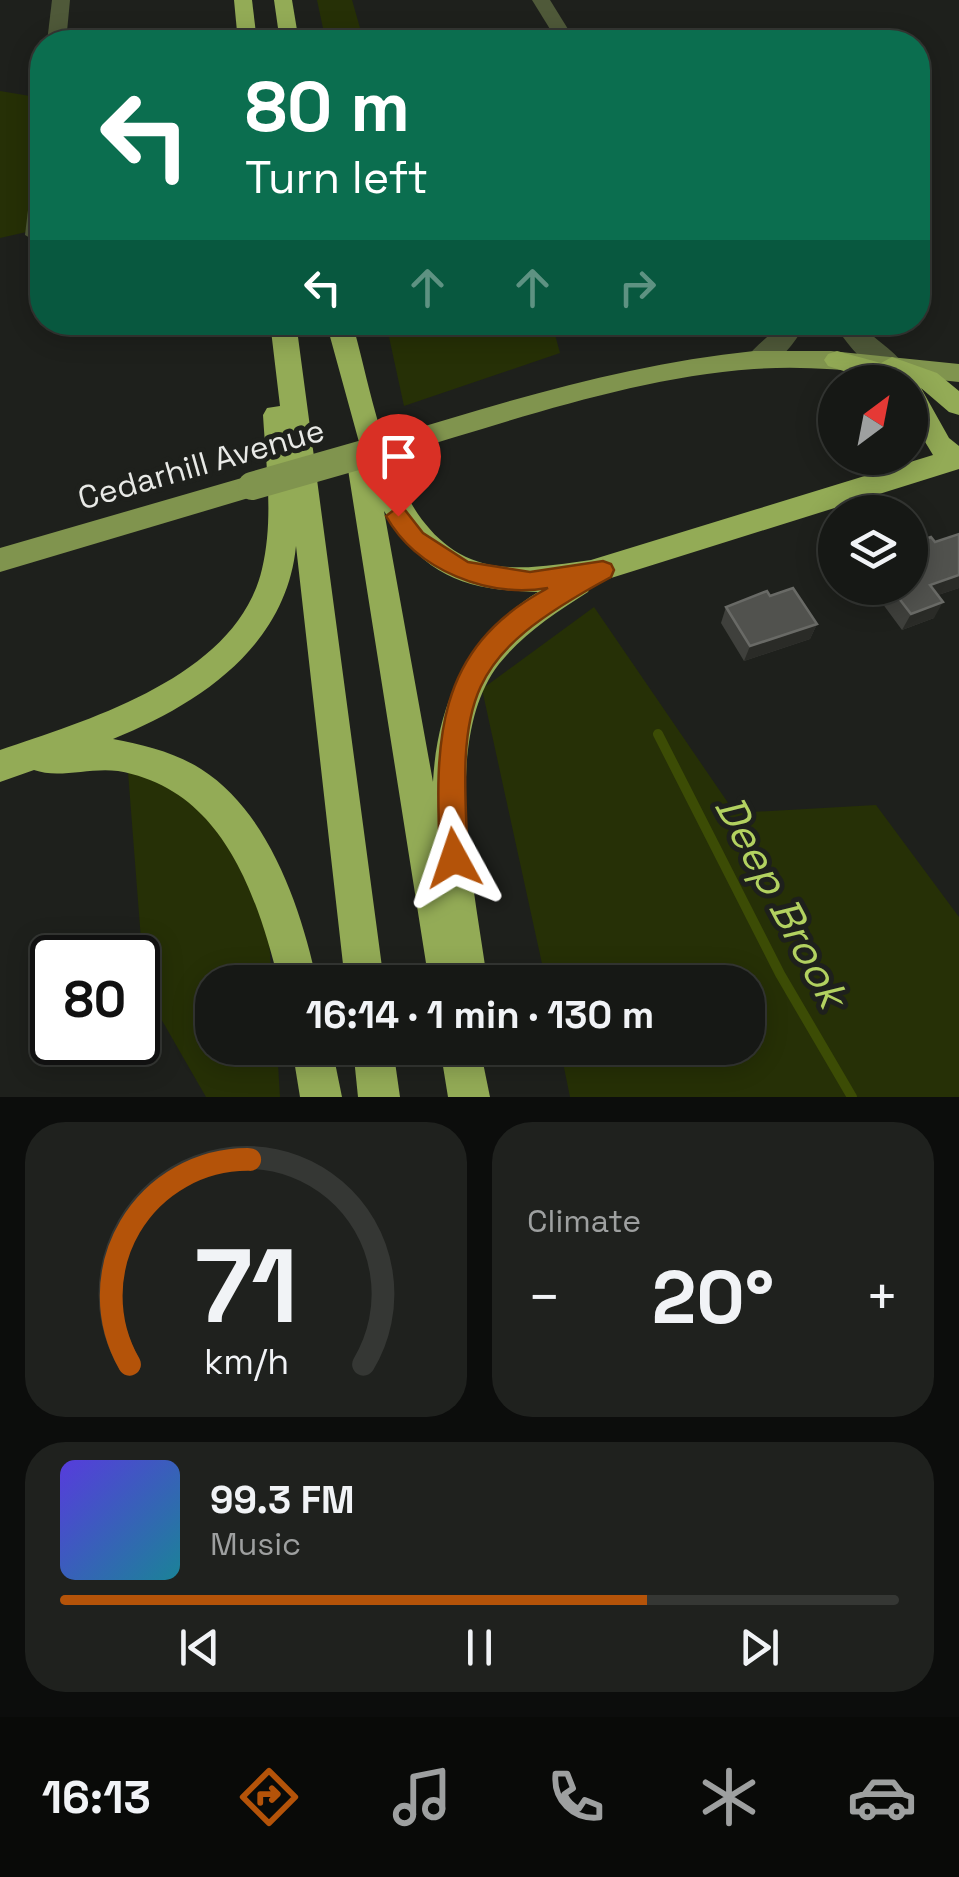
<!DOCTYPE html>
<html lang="en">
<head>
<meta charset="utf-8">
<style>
	body { margin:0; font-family:"Space Grotesk",sans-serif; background:#1f211e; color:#f1f3f6; height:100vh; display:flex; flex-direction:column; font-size:38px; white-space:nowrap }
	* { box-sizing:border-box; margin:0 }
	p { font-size:32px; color:#9ea0a0 }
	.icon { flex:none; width:55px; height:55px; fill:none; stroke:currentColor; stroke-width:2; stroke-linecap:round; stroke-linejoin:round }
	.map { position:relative; height:1097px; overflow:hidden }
	.drawer { display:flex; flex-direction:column; gap:25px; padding:25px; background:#0c0d0c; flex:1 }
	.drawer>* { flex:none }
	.top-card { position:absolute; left:30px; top:30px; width:900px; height:305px; border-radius:40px; box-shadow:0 5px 25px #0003,0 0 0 2px #353734; background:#0b6e4f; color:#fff; overflow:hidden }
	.needle { width:65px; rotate:32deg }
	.controls { position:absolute; left:818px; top:365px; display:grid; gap:20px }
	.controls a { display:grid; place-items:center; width:110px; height:110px; border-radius:50%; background:#161815; box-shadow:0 5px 25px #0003,0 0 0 2px #353734; font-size:50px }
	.speed { position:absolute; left:30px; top:935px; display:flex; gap:20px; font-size:50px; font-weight:700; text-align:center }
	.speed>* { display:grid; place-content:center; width:130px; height:130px; border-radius:50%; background:#161815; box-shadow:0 5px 25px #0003,0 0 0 2px #353734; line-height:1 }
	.speed .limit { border:5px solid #111; border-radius:15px; background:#fff; color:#111 }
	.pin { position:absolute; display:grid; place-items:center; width:85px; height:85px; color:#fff; margin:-102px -42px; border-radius:50% 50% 50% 0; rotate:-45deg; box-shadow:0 0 10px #0007 }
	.pin .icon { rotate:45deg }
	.me { position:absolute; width:110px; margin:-55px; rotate:355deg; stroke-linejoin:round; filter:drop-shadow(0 0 8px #0008) }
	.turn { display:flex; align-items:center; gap:35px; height:210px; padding:0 50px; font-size:45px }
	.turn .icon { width:130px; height:130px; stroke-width:2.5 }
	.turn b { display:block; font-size:70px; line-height:85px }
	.lanes { display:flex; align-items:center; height:95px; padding:0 50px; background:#0003; justify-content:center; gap:50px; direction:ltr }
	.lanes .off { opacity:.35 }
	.big { font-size:75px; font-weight:600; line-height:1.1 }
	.drawer .tile { flex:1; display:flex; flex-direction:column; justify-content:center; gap:15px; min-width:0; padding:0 35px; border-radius:40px; background:#1f211e }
	.drawer .dial { align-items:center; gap:0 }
	.dial svg { height:260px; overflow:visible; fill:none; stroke:#353734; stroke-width:7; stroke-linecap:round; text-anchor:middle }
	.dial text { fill:#f1f3f6; stroke:none }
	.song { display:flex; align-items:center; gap:30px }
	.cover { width:120px; height:120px; border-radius:15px; background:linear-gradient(135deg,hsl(250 70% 55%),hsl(190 70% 35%)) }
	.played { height:10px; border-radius:5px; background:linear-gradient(90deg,#b45309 70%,#353734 70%) }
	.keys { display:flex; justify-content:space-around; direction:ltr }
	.heat { display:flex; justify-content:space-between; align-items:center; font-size:55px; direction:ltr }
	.drawer .tiles { flex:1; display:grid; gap:25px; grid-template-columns:1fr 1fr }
	.tile:last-child { grid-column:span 2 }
	.trip { position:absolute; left:195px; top:965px; width:570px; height:100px; border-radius:40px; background:#161815; box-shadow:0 5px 25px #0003,0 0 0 2px #353734; font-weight:600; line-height:100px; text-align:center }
	.dock { display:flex; height:160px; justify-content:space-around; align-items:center; background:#090a08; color:#9ea0a0 }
	.dock .icon { width:70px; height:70px }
	.dock .current { color:#b45309 }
	.dock b { font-size:45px; color:#f1f3f6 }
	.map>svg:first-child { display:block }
	.green { fill:#263006 }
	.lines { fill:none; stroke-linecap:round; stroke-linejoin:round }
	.stream { stroke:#3c4c05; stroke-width:10 }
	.minor { fill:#4f5939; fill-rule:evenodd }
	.major { fill:#80944e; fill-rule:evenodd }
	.highway { fill:#93ab56; fill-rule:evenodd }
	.major-bridge { stroke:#80944e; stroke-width:28 }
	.wall { fill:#3f403c }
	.shaded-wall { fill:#2a2b27 }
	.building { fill:#51524e; stroke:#696a66; stroke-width:2.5 }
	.route { fill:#b45309; stroke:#753606; stroke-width:2.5 }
	.labels { text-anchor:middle; stroke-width:10; stroke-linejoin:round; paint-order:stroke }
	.street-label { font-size:32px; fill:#e8e9e6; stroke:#1e201c }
	.near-water-label { font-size:42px; font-style:italic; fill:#b2d160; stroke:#1e201c }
</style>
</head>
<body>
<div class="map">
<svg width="959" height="1097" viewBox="0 0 959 1097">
	<rect width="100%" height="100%" fill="#1e201c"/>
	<!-- green -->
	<g class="green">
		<path d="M317,0H352L364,42H326Z"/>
		<path d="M0,91L42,98L40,229L0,238Z"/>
		<path d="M386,323H526L554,331L560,353L404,406Z"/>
		<path d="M594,607L735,813L876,805L959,917V1097H570L560,1048H748V982H546L482,689Z"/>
		<path d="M127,759L262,842L272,982H212V1048H277L280,1097H206L145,991Z"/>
	</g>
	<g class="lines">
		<!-- stream -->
		<path class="stream" d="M658,734L780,974L852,1097"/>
		<!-- minor -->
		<g class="minor">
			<path d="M52,0H70L66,42H47Z"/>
			<path d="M532,0H550L576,42H558Z"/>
			<path d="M42,178V241L37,242L25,235L31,185Z"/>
			<path d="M781,322H807C795,342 775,374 749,366L745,360C754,346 771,336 781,322Z"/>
			<path d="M833,322H859C873,339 893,349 905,366L901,372C873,381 846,343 833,322Z"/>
		</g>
		<!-- major -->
		<g class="major">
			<path d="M754,351H831L959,364V382C891,375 822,364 754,369C632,378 515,420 399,454L389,451L385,444L389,437C509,400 629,364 754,351Z"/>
			<path d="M252,475L262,478L266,486L262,494L0,572V548Z"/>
		</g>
		<!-- highway -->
		<g class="highway">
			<path d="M234,0H252L257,42H238Z"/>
			<path d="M274,0H292L299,42H280Z"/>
			<path d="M270,322H296L384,982H345L296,546C286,647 199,704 113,739C144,745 174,752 201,769C269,812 301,908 317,982H279C256,892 222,789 118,771C90,767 59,779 34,770L0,782V750C91,719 237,676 262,569C274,519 266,466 263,415L267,408L280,406Z"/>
			<path d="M326,322H352C376,404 393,553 498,566C529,570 560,564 591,560L933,455L910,417V382H878L828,366L824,360L828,354L837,351L881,363L892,357L937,373L959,391V415L949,412L921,388L949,438L959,446V469L592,584L588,592C555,613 524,633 499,664C441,739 474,885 486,972L482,982H429L347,463L351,456L362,453ZM384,511C425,576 462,590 538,592C469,634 437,703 433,782Z"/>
			<path d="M292,1048H332L342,1097H300Z"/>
			<path d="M353,1048H393L400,1097H358Z"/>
			<path d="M440,1048H480L490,1097H448Z"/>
		</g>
		<!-- major-bridge -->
		<path class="major-bridge" d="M252,486L399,444"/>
	</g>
	<!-- wall -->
	<g class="wall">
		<path d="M871,588H959L938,595L934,618L902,630Z"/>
		<path d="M770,596L817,624L810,639L744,661L721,623L726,607Z"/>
	</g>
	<!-- shaded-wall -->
	<g class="shaded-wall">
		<path d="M694,322H712L694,326Z"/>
		<path d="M959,575V588L920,601L930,585Z"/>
		<path d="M943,602L934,618L902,630L911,614Z"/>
		<path d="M817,624L810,639L744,661L750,646Z"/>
	</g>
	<!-- building -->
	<g class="building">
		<path d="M959,534V575L930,585L943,602L911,614L891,588H910V544L931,537L935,542Z"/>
		<path d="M793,588L817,624L750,646L726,607L767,591L770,596Z"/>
	</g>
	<!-- route -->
	<path class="route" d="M398,507L405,510L423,533L468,562L530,572L603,561L611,564L614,570L611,577C463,657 459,696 468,858L464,867L454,871L444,867L440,858C435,743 433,649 548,588C488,598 417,571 386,516Z"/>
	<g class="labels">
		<!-- street labels -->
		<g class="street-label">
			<text transform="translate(201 464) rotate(-16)" y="11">Cedarhill Avenue</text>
		</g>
		<!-- near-water labels -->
		<g class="near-water-label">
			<text transform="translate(782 901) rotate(62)" y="15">Deep Brook</text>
		</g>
	</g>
</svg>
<div class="controls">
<a><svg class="needle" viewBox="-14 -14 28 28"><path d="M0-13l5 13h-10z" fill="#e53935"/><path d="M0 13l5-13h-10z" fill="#9ea0a0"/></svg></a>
<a><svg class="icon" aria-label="layers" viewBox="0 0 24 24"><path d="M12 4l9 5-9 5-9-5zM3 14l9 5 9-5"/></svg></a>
</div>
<div class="speed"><div class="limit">80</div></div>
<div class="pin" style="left:398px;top:516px;background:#d93025"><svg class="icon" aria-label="arrive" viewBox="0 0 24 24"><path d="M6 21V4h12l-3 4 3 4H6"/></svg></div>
<svg class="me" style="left:454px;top:858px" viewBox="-20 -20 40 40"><path d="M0-17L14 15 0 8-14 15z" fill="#b45309" stroke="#fff" stroke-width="4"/></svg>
<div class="trip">16:14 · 1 min · 130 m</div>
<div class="top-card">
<div class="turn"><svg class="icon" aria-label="left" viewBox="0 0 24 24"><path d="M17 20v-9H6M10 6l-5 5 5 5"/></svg><div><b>80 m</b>Turn left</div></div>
<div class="lanes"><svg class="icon" aria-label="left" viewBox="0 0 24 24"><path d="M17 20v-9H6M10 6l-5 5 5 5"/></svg><svg class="icon off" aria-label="ahead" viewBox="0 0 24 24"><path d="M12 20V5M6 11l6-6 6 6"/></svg><svg class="icon off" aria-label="ahead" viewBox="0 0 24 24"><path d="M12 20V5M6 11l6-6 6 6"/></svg><svg class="icon off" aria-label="right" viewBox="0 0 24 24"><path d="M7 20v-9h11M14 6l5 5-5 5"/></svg></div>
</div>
</div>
<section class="drawer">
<div class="tiles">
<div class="tile dial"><svg viewBox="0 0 100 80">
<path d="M14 69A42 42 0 1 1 86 69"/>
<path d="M14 69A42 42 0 0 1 51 6" stroke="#b45309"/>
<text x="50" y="56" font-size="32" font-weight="700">71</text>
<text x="50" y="72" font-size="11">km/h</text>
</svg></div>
<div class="tile"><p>Climate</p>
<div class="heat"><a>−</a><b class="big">20°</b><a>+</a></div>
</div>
<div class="tile">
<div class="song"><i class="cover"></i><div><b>99.3 FM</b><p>Music</p></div></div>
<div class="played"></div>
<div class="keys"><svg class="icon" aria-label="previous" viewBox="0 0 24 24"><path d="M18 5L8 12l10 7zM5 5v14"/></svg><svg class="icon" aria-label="pause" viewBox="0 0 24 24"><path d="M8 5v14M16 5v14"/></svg><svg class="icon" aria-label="next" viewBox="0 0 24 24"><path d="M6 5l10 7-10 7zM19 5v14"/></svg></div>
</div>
</div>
</section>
<nav class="dock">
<b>16:13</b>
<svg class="icon current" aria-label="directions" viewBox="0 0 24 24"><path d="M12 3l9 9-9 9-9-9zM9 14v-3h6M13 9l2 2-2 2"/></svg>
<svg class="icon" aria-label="music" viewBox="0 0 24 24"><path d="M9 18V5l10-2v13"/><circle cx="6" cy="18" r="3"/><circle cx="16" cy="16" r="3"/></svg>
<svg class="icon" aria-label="phone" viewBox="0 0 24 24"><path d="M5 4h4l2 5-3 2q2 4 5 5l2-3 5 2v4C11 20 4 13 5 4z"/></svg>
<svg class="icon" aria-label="climate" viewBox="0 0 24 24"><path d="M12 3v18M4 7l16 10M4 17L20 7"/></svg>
<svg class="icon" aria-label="car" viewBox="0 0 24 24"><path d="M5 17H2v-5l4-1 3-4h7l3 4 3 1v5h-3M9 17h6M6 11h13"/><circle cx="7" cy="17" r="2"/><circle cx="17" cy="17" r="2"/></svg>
</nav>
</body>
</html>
